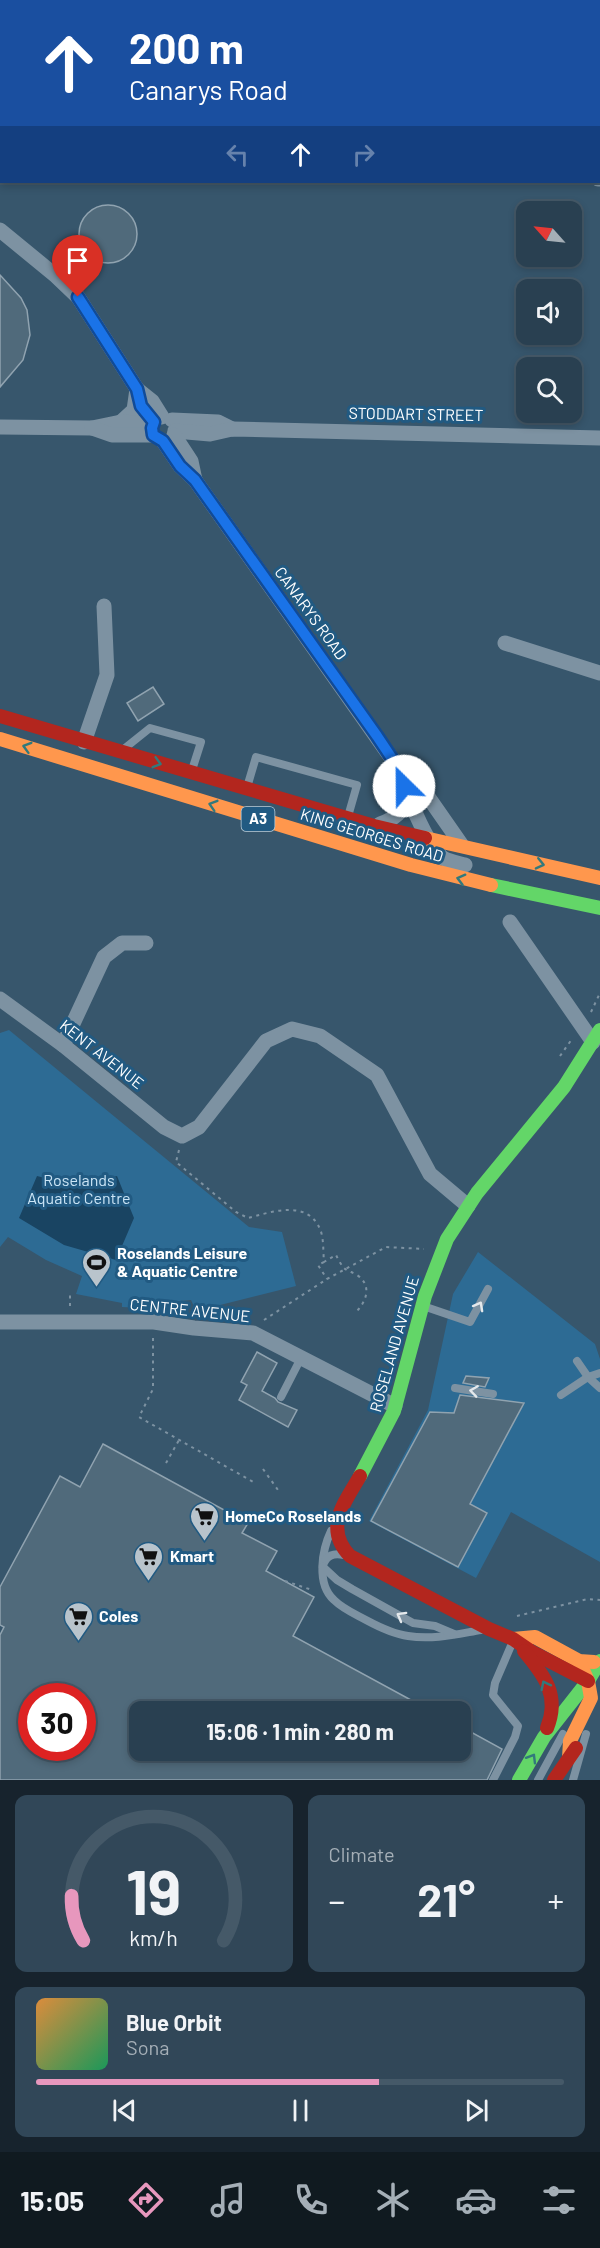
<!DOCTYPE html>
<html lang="en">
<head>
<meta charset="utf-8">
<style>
	body { margin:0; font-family:Barlow,sans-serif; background:#314758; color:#f1f3f6; height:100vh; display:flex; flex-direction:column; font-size:22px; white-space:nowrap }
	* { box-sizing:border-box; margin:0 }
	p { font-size:20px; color:#a5afb7 }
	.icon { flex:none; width:33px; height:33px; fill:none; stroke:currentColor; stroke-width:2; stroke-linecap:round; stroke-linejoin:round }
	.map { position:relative; height:1780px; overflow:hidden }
	.sheet { display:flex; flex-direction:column; gap:15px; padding:15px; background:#17232d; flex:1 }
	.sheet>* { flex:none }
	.banner { position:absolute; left:0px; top:0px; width:600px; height:183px; box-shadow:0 3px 9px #0003,0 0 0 2px #455968; background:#1a4fa0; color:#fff; overflow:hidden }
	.needle { width:39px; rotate:297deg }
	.controls { position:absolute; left:516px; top:201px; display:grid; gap:12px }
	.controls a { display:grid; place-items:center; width:66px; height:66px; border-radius:12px; background:#294051; box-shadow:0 3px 9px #0003,0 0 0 2px #455968; font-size:30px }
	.speed { position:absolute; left:18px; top:1683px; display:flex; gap:12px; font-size:30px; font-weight:700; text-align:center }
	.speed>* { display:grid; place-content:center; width:78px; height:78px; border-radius:50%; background:#294051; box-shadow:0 3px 9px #0003,0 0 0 2px #455968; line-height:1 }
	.speed .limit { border:9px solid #d22; background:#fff; color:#111 }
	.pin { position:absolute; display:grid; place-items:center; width:51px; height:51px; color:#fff; margin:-62px -26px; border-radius:50% 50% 50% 0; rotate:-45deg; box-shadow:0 0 6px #0007 }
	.pin .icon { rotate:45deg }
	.me { position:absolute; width:66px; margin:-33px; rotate:337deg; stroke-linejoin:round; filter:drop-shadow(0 0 4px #0008) }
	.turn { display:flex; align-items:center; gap:21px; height:126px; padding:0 30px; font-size:27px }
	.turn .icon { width:78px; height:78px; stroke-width:2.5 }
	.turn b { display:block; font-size:42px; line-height:51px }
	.lanes { display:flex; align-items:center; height:57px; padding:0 30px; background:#0003; justify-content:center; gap:30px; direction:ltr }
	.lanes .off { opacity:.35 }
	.big { font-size:45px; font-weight:700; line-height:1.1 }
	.sheet .card { flex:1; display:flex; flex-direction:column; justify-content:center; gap:9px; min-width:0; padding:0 21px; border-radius:12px; background:#314758 }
	.sheet .dial { align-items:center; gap:0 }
	.dial svg { height:156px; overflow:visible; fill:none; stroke:#455968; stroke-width:7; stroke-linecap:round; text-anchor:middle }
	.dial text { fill:#f1f3f6; stroke:none }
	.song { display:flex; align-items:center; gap:18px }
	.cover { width:72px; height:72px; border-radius:9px; background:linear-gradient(135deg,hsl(30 70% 55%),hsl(150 70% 35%)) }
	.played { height:6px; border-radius:3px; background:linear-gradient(90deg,#e797bd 65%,#455968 65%) }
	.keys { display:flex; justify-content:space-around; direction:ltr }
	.heat { display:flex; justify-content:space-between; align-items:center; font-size:33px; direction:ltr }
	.sheet .tiles { flex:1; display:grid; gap:15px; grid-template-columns:1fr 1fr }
	.card:last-child { grid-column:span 2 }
	.trip { position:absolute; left:129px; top:1701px; width:342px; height:60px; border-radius:12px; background:#294051; box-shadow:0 3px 9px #0003,0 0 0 2px #455968; font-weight:700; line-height:60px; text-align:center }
	.tabs { display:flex; height:96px; justify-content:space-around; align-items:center; background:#101a20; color:#a5afb7 }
	.tabs .icon { width:42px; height:42px }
	.tabs .current { color:#e797bd }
	.tabs b { font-size:27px; color:#f1f3f6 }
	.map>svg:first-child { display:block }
	.green { fill:#2d6b94 }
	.water { fill:#194462 }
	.building { fill:#506a7b; stroke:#90a3b0; stroke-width:1.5; fill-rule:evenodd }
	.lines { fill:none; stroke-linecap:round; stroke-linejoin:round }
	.path { stroke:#7d92a2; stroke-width:2; stroke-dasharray:3 4.5; stroke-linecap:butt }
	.lane { stroke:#7d92a2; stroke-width:8 }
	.street { stroke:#7d92a2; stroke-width:15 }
	.fast { stroke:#63d668; stroke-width:14 }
	.slow { stroke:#ff974d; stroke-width:14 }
	.jam { stroke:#b3261e; stroke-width:14 }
	.oneway { stroke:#32797c }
	.oneway2 { stroke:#e5e9ec }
	.route-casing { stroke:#114b97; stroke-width:15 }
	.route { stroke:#1a73e8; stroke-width:10 }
	.labels { text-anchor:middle; stroke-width:6; stroke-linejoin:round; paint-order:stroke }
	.shield { fill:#215a82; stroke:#bcceda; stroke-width:1.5 }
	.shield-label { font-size:15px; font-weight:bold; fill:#fff }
	.street-label { font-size:16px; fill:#fff; stroke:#215a82 }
	.park-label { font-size:16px; fill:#cbe5f6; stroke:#215a82 }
	.poi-label { font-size:16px; font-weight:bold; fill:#fff; stroke:#215a82; text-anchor:start }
</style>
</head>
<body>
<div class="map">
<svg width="600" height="1780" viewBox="0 0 600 1780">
	<rect width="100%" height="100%" fill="#37566c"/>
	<!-- green -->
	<g class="green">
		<path d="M9,1030L249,1227L282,1232L296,1286L196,1311L191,1300L145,1304L144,1308L122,1307V1303L76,1294L82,1276L46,1260L8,1237L0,1247V1033Z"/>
		<path d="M478,1252L595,1344L600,1359V1562L511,1512L476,1578L369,1521L428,1410L453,1294Z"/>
	</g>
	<!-- water -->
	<path class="water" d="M37,1176C69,1184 84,1185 117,1176L134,1218L116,1260L64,1245L19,1218Z"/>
	<!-- building -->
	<g class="building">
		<circle cx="108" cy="234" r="29"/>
		<path d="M0,275L21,298L27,310L30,335L23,360L0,387Z"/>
		<path d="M153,687L164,704L138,721L127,703Z"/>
		<path d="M257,1352L277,1363L262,1391L275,1398L278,1402L297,1410L288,1427L239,1400L247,1385L241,1382Z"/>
		<path d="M466,1376L489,1378L485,1387L463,1383Z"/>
		<path d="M460,1395L524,1403L470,1504L487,1513L458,1567L371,1521L430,1412L454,1413Z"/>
		<path d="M103,1444L248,1523L242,1533L277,1551L266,1571L314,1597L293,1636L433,1712H140V1750H460V1726L502,1749L487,1780H0V1635L4,1627L0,1625V1587L60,1476L80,1487ZM32,1696H82V1748H32Z"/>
	</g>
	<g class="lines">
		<!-- path -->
		<g class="path">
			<path d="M591,1012L600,993"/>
			<path d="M560,1056L572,1039"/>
			<path d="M179,1150L176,1162L236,1212L248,1218C271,1212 307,1199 320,1229C324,1238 323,1252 324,1262L336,1255C338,1259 341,1265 344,1268C347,1271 352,1272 357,1275C372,1285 367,1301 356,1312"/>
			<path d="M324,1262L318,1265L327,1279"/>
			<path d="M70,1306V1294"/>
			<path d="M264,1320L327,1279L386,1247L424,1249"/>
			<path d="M153,1338V1389L139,1417L255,1483"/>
			<path d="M166,1463L179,1440"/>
			<path d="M263,1469L278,1490"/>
			<path d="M285,1581L312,1590"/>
			<path d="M517,1616L588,1599L600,1600"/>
		</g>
		<!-- lane -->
		<g class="lane">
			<path d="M125,748L150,728L201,742L193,767"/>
			<path d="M248,784L256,757L346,782L357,785L349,813"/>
			<path d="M423,1306L470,1322L488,1289"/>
			<path d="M577,1361L588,1377L600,1388"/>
			<path d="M455,1388L493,1394"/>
			<path d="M561,1395L588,1377L600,1373"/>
			<path d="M281,1397L301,1358"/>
			<path d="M331,1531C322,1550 316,1584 334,1600C343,1609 355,1614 366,1620C379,1627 393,1634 408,1636C433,1640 457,1634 481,1630"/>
			<path d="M323,1565C327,1555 333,1553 344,1555"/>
			<path d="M323,1567L337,1580L352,1589L413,1623L435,1626L454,1634"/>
			<path d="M493,1780L515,1737L518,1726L493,1695L495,1683L513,1641"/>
			<path d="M538,1780L563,1734"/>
			<path d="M573,1780L586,1734"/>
		</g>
		<!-- street -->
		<g class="street">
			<path d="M0,167H2"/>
			<path d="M598,179H600"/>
			<path d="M0,230L56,276L78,297L137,389L152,401L162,417"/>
			<path d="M172,420L218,422L232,429"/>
			<path d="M121,422L134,410L137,389"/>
			<path d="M0,427L92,428L121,422L152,424"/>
			<path d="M92,428L112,435H153"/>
			<path d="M175,431L210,434L232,429L600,438"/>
			<path d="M174,435L191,461L195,480"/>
			<path d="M163,441L180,466L195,480L397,766C404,787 426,845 443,858C450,862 458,863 465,865"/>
			<path d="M505,643L600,673"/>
			<path d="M84,742L107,675L104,606"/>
			<path d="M397,766L415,778L461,844"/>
			<path d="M380,824C399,817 405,811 404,789"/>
			<path d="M510,922L593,1042"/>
			<path d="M0,999L63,1045L164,1127L182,1136L199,1127L266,1041L292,1029L320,1036L377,1075L430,1174L468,1206"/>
			<path d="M63,1045L104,957L122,943H146"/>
			<path d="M0,1322H154L194,1328L253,1333L395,1406"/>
		</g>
		<!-- fast -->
		<g class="fast">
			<path d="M491,885L600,908"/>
			<path d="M360,1476L394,1411L425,1296L447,1239L477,1193L564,1087L600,1030"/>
			<path d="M519,1780L544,1737L588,1681L600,1661"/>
		</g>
		<!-- slow -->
		<g class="slow">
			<path d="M0,739L411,865L491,885"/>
			<path d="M425,838L600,878"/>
			<path d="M513,1639L535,1637L579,1661L594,1662"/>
			<path d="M569,1758L570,1741L591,1698L588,1681L579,1661"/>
		</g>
		<!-- jam -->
		<g class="jam">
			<path d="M0,716L374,826L425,838"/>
			<path d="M360,1476C345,1502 323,1528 350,1556L489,1629L513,1639L532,1652L588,1681"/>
			<path d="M524,1651C545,1676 560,1696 547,1728"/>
			<path d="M554,1780L576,1748"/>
		</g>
	</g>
	<!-- one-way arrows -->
	<defs><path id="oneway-chevron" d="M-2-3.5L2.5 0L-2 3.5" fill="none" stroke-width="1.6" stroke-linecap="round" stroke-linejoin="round" transform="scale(1.5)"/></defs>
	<g class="oneway">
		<use href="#oneway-chevron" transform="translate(27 747) rotate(-164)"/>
		<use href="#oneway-chevron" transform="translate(157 763) rotate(16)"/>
		<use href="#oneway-chevron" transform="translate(213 805) rotate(-163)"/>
		<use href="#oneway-chevron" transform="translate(540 864) rotate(13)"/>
		<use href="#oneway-chevron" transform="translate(461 879) rotate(-165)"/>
		<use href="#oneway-chevron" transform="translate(545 1685) rotate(-117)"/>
		<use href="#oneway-chevron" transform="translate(532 1758) rotate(-59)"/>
	</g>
	<g class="oneway2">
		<use href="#oneway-chevron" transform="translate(479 1306) rotate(-61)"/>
		<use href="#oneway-chevron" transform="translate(474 1391) rotate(-172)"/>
		<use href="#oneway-chevron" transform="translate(401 1616) rotate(-151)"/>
	</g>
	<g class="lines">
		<defs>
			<path id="route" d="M78,297L137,389L141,406L154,422L152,428L153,435L163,441L180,466L195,480L377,736L397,766L404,786"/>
		</defs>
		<!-- route casing -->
		<use href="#route" class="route-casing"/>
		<!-- route -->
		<use href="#route" class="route"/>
	</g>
	<!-- icons -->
	<defs>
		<symbol id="stadium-pin" viewBox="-11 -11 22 30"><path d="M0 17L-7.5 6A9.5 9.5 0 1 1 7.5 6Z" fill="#b9c4cc" stroke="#215a82"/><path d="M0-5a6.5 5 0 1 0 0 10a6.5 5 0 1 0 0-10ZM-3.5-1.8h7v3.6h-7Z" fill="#111"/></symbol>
		<symbol id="supermarket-pin" viewBox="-11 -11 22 30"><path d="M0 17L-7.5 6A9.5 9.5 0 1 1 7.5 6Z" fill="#b9c4cc" stroke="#215a82"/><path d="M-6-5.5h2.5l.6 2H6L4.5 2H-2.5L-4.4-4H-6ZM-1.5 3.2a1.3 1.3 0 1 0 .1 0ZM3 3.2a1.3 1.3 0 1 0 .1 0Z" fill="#111"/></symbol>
	</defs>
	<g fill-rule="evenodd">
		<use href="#stadium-pin" x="80" y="1246" width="33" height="45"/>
		<use href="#supermarket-pin" x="188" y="1500" width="33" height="45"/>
		<use href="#supermarket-pin" x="132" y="1540" width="33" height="45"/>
		<use href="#supermarket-pin" x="62" y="1600" width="33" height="45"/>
	</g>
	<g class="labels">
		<!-- shield labels -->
		<rect class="shield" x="241.5" y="807" width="33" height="24" rx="4.5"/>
		<g class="shield-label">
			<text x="258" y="824">A3</text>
		</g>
		<!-- street labels -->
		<g class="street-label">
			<text transform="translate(416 414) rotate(1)" y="6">STODDART STREET</text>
			<text transform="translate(311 613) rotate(54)" y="6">CANARYS ROAD</text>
			<text transform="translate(372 835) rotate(17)" y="6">KING GEORGES ROAD</text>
			<text transform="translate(102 1054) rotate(38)" y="6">KENT AVENUE</text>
			<text transform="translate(190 1310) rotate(6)" y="6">CENTRE AVENUE</text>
			<text transform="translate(394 1344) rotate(-74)" y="6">ROSELAND AVENUE</text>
		</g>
		<!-- park labels -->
		<g class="park-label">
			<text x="79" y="1186">Roselands<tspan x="79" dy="18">Aquatic Centre</tspan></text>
		</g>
		<!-- poi labels -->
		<g class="poi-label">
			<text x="117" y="1259">Roselands Leisure<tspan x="117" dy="18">&amp; Aquatic Centre</tspan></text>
			<text x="225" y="1522">HomeCo Roselands</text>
			<text x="170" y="1562">Kmart</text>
			<text x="99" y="1622">Coles</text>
		</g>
	</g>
</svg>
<div class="controls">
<a><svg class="needle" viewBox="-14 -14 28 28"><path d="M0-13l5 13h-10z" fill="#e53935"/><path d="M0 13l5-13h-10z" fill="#a5afb7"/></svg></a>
<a><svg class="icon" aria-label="sound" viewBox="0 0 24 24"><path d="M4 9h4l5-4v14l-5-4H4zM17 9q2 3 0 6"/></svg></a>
<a><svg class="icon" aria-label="search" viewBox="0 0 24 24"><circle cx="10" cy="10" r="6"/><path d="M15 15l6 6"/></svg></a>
</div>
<div class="speed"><div class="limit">30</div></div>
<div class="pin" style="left:78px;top:297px;background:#d93025"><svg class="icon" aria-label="arrive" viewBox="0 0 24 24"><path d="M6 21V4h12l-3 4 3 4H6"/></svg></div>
<svg class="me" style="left:404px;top:786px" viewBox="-20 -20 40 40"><circle r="19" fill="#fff"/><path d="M0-13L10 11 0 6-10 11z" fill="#1a73e8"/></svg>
<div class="trip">15:06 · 1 min · 280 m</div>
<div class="banner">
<div class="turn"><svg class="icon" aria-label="ahead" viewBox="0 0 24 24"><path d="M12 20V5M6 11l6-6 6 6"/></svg><div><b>200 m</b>Canarys Road</div></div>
<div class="lanes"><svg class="icon off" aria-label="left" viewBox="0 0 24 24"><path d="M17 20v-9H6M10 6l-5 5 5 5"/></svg><svg class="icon" aria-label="ahead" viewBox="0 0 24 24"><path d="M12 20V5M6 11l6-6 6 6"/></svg><svg class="icon off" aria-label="right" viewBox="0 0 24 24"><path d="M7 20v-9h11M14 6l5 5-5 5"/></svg></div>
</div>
</div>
<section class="sheet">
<div class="tiles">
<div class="card dial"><svg viewBox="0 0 100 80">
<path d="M14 69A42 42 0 1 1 86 69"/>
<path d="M14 69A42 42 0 0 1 8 46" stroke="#e797bd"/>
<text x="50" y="56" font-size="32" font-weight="700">19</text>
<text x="50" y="72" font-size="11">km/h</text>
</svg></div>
<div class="card"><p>Climate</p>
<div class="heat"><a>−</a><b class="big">21°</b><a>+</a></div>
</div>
<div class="card">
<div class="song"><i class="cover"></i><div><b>Blue Orbit</b><p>Sona</p></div></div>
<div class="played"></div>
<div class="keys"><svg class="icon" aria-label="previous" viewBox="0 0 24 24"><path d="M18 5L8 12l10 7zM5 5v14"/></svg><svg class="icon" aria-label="pause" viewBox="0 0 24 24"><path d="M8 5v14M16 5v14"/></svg><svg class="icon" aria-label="next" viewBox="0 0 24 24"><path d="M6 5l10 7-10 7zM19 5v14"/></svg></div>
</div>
</div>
</section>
<nav class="tabs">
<b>15:05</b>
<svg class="icon current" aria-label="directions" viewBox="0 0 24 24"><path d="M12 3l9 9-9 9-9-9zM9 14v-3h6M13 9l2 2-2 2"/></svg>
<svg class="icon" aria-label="music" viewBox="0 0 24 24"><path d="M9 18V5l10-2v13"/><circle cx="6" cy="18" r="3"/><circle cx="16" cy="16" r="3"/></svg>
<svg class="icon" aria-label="phone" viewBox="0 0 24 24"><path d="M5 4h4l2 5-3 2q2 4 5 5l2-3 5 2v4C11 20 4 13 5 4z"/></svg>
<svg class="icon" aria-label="climate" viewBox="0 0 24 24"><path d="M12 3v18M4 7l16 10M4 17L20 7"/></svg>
<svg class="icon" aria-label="car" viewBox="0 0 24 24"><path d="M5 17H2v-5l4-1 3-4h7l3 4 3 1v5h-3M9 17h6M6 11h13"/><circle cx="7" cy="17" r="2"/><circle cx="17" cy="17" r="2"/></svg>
<svg class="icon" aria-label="filters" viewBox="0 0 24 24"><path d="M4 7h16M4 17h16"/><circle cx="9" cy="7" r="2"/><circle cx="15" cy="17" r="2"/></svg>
</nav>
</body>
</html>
